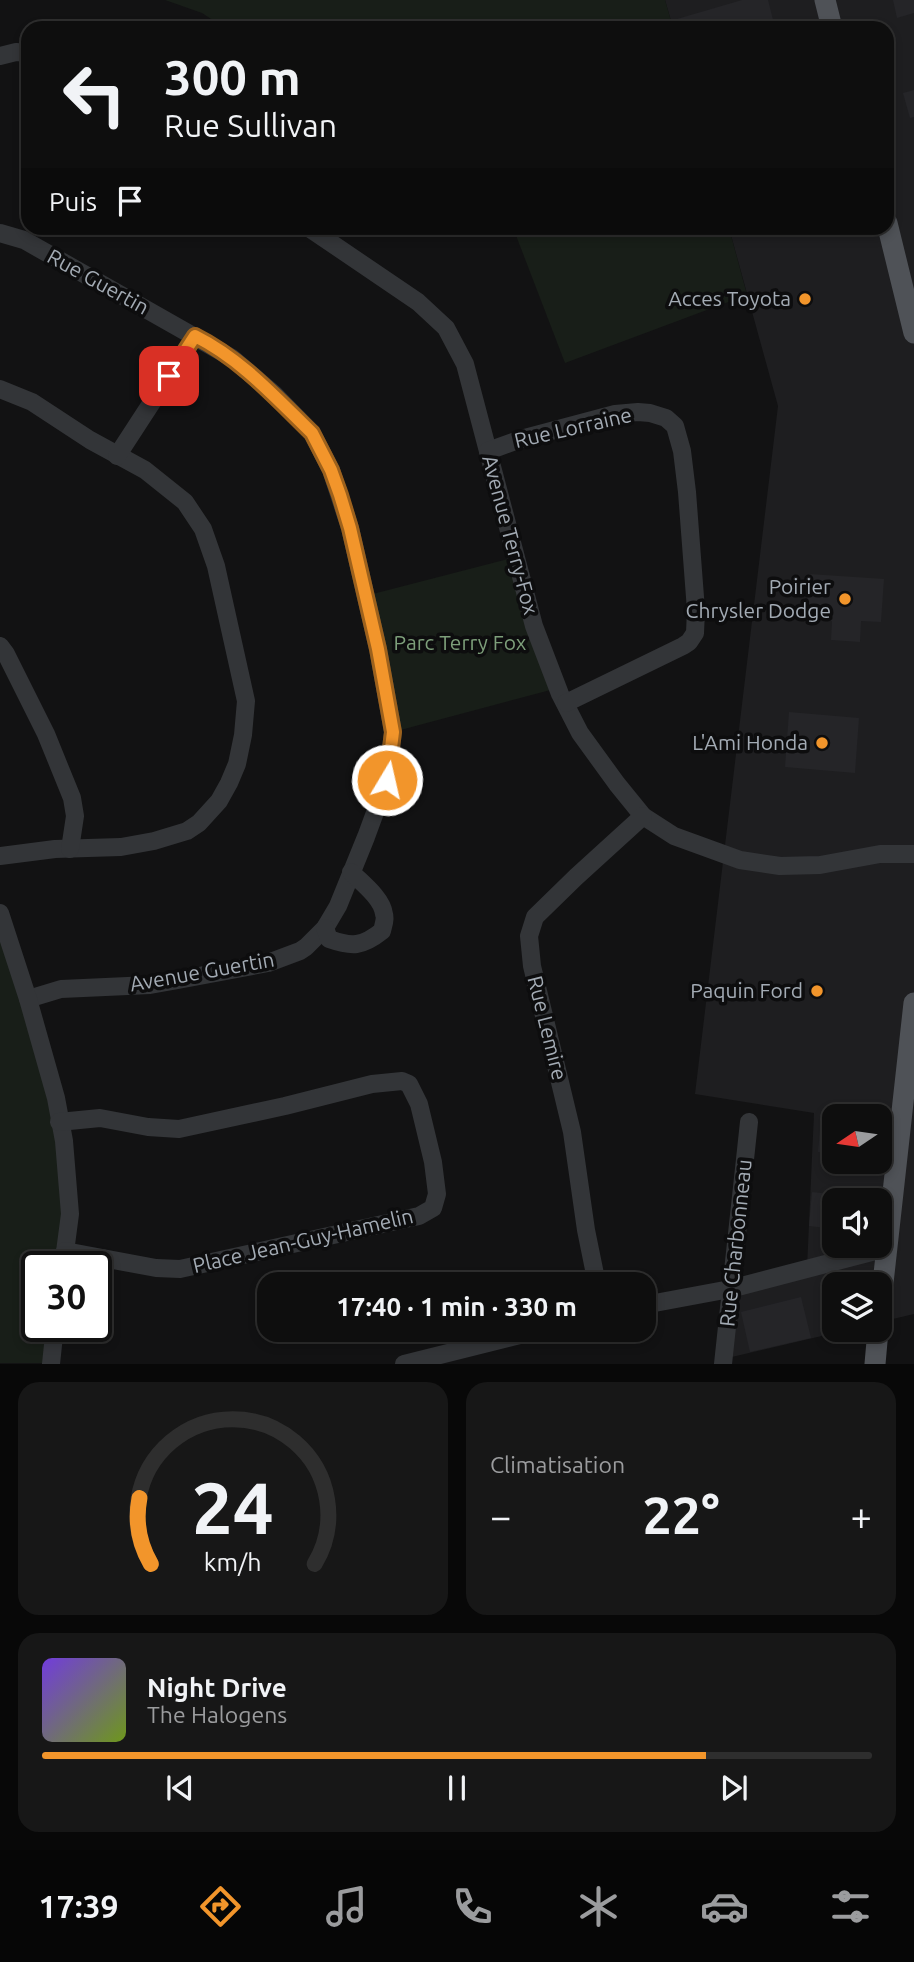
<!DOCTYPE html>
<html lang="fr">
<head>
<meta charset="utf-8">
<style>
	body { margin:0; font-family:Ubuntu,sans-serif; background:#171717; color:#f1f3f6; height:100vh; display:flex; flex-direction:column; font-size:26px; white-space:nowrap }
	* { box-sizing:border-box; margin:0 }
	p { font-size:23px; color:#9b9c9e }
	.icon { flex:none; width:38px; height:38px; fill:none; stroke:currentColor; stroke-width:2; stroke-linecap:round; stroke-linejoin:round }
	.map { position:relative; height:1364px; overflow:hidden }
	.details { display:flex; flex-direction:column; gap:18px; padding:18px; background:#080808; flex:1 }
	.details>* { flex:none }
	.top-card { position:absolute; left:21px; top:21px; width:873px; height:214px; border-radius:21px; box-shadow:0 4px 10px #0003,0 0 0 2px #2e2e2e; background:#0e0e0e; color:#f1f3f6; overflow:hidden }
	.needle { width:46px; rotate:257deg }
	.fabs { position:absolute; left:822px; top:1104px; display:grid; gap:14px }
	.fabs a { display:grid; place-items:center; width:70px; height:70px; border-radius:14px; background:#0e0e0e; box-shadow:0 4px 10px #0003,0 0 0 2px #2e2e2e; font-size:35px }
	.speed { position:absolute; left:21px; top:1251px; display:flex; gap:14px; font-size:35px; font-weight:700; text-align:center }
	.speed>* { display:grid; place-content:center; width:91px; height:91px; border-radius:50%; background:#0e0e0e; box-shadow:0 4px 10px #0003,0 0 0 2px #2e2e2e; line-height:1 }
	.speed .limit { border:4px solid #111; border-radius:10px; background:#fff; color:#111 }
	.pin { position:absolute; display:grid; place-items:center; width:60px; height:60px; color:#fff; margin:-30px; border-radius:14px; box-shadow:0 4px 10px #0006 }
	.me { position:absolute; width:77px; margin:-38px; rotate:9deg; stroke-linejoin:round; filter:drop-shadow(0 0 5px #0008) }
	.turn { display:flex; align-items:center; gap:24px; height:147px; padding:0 28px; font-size:32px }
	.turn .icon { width:91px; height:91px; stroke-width:2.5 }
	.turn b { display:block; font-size:49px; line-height:60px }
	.then { display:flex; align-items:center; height:66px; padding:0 28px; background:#0003; gap:14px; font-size:26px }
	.big { font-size:52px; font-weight:700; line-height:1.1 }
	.details .tile { flex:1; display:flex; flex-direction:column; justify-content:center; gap:10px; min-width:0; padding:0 24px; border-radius:21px; background:#171717 }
	.details .dial { align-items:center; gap:0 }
	.dial svg { height:182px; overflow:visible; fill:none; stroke:#2e2e2e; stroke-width:7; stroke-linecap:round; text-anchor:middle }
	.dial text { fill:#f1f3f6; stroke:none }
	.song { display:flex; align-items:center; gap:21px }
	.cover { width:84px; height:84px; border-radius:10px; background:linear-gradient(135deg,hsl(260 70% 55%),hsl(80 70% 35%)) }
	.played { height:7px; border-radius:4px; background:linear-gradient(90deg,#f2952b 80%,#2e2e2e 80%) }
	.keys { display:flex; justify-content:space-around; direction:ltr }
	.heat { display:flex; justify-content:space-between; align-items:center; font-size:38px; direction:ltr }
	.details .tiles { flex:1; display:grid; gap:18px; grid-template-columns:1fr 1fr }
	.tile:last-child { grid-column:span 2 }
	.trip { position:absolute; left:257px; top:1272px; width:399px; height:70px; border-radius:21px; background:#0e0e0e; box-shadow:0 4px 10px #0003,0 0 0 2px #2e2e2e; font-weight:700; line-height:70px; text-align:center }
	.tabs { display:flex; height:112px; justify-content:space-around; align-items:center; background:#060606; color:#9b9c9e }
	.tabs .icon { width:49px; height:49px }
	.tabs .selected { color:#f2952b }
	.tabs b { font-size:32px; color:#f1f3f6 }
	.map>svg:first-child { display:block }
	.built { fill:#1e1e20; fill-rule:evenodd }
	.green { fill:#181e18 }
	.building { fill:#252528 }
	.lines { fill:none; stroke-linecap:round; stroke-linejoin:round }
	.minor { stroke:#333538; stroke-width:18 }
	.major { stroke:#4f5257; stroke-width:21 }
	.route-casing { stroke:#9d611c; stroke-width:18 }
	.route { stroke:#f2952b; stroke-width:12 }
	.poi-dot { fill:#f2952b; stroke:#0d0d0e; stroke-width:2.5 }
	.labels { text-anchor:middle; stroke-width:7; stroke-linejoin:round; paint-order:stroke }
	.street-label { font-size:21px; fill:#a3abb4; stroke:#0d0d0e }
	.poi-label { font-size:21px; fill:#a3abb4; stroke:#0d0d0e; text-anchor:end }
	.park-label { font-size:21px; fill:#7d9f7a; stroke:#0d0d0e }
</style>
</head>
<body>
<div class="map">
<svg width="914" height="1364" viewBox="0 0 914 1364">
	<rect width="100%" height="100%" fill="#121213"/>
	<!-- built -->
	<path class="built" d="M665,0H914V1314L880,1322V1284H835V1330H847L723,1359L730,1289L807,1268L814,1113L695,1094L778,406L729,228H887V28H673ZM835,1116H880V1162H835ZM835,1200H880V1246H835Z"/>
	<!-- green -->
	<g class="green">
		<path d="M165,0H665L673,28H225L202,13Z"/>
		<path d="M515,228H729L747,295L565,363L517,238Z"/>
		<path d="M516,557L558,688L393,732L365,596Z"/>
		<path d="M0,913L59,1122L63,1267H37V1326L55,1327L51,1363H0Z"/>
	</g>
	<!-- building -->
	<g class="building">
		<path d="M742,0H768L775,28H679L677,19Z"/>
		<path d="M893,0H914V13L897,18Z"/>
		<path d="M914,90V117L910,118L903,93Z"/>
		<path d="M809,574L884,579L881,622L861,621L860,642L831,640L832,621L806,619Z"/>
		<path d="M789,712L859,718L855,773L785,767Z"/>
		<path d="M821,1118L835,1120V1154L818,1152Z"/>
		<path d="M847,1188L873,1191L872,1200H835V1229L809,1226L812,1192L830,1194V1190L846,1192Z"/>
		<path d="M801,1297L811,1338L750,1352L741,1312Z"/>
	</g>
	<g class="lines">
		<!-- minor -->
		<g class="minor">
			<path d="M0,56L16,52L28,53"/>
			<path d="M309,228L418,302L446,328L465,364L534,626L560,694L580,733L617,784L643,816L674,836L740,860L780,866L820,865L880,854H914"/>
			<path d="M0,233L24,240L232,358L274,394L312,433L331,470L350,528L378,649L393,732L387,780L366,837L338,906L325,928L306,947L300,951L268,963L178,980L150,985L61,989L28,999"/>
			<path d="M0,389L32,402L90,440L145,470L185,502L203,529L216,566L246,701L243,735L237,764L229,783L219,801L199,823L187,831L154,841L121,847L55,849L0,856"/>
			<path d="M488,451L521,439L615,414L638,412L650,413L666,418L675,426L682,451L687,492L696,610L695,633L689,642L683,646L566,703"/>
			<path d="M117,456L195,336"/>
			<path d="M0,646L6,654L46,734L72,798L75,816L70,849"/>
			<path d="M0,913L28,999L56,1098L64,1141L70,1214L63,1267"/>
			<path d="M325,928L329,939C352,947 362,947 382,931C383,926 386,919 384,914C382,898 362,883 351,872"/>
			<path d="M59,1122L100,1118L148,1127L179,1129L285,1106L372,1084L402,1081L409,1084L419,1104L433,1162L437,1194L433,1208L419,1216L180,1269L156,1268L65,1251"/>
			<path d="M597,1284L586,1230L572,1132L532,966L529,936L535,917L576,877L643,816"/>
			<path d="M644,1305L730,1289L887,1248"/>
			<path d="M51,1364L55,1326"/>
			<path d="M404,1364L540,1330"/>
			<path d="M723,1364L749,1122"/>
		</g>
		<!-- major -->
		<g class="major">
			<path d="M825,0L832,28"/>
			<path d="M887,223L914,333"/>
			<path d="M880,1310L914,1003"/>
			<path d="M875,1364L878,1330"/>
		</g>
	</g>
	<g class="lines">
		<defs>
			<path id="route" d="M169,376L195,336C241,359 275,397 312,433L331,470L340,495L350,528L378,649L393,732L387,780"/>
		</defs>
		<!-- route casing -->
		<use href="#route" class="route-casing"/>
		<!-- route -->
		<use href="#route" class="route"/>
	</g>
	<!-- markers -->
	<g class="poi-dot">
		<circle cx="805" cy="299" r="7"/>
		<circle cx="845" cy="599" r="7"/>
		<circle cx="822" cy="743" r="7"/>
		<circle cx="817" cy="991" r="7"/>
	</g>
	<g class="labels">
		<!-- street labels -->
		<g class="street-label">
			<text transform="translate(98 282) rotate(29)" y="7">Rue Guertin</text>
			<text transform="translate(573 428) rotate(-13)" y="7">Rue Lorraine</text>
			<text transform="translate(510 535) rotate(75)" y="7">Avenue Terry-Fox</text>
			<text transform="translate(202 972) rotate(-10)" y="7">Avenue Guertin</text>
			<text transform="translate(547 1028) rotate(76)" y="7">Rue Lemire</text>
			<text transform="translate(303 1241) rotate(-13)" y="7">Place Jean-Guy-Hamelin</text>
			<text transform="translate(736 1243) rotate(-84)" y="7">Rue Charbonneau</text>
		</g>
		<!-- poi labels -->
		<g class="poi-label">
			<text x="791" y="306">Acces Toyota</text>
			<text x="831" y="594">Poirier<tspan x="831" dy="24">Chrysler Dodge</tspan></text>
			<text x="808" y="750">L'Ami Honda</text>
			<text x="803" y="998">Paquin Ford</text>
		</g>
		<!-- park labels -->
		<g class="park-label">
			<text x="460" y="650">Parc Terry Fox</text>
		</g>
	</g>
</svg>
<div class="fabs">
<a><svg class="needle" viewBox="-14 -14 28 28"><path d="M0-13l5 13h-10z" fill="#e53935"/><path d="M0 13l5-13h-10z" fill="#9b9c9e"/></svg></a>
<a><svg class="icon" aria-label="sound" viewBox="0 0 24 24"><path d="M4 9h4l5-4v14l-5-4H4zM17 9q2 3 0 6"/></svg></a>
<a><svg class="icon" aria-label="layers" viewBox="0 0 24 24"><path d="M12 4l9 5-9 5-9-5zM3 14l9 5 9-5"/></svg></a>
</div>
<div class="speed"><div class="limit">30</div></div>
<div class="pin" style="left:169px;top:376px;background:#d93025"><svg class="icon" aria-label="arrive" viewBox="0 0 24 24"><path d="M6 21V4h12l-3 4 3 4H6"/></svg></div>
<svg class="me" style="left:387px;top:780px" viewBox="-20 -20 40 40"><circle r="17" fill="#f2952b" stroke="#fff" stroke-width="3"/><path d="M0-11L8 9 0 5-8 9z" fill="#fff"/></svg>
<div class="trip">17:40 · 1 min · 330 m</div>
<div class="top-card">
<div class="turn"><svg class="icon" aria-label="left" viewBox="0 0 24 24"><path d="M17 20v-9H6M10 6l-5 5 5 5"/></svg><div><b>300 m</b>Rue Sullivan</div></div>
<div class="then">Puis<svg class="icon" aria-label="arrive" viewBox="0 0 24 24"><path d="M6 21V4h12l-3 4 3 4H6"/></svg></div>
</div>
</div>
<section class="details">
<div class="tiles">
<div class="tile dial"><svg viewBox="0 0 100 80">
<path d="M14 69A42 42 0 1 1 86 69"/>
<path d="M14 69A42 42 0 0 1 9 40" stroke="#f2952b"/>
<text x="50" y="56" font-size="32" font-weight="700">24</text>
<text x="50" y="72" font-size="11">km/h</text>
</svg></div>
<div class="tile"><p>Climatisation</p>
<div class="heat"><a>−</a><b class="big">22°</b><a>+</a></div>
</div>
<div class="tile">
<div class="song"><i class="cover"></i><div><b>Night Drive</b><p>The Halogens</p></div></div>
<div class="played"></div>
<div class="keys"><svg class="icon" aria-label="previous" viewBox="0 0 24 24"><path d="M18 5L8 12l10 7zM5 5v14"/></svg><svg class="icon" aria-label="pause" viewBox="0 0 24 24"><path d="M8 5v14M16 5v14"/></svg><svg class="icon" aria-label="next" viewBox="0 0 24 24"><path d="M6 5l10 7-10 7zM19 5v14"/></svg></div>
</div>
</div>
</section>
<nav class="tabs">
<b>17:39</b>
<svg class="icon selected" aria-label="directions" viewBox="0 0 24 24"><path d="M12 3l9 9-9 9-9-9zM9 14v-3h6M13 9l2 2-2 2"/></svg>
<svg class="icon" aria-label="music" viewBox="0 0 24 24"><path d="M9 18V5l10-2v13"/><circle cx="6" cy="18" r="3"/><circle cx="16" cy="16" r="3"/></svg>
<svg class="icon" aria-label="phone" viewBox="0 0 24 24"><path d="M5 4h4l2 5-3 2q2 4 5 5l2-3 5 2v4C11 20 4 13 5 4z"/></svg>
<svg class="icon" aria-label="climate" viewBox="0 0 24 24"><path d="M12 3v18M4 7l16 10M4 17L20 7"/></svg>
<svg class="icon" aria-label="car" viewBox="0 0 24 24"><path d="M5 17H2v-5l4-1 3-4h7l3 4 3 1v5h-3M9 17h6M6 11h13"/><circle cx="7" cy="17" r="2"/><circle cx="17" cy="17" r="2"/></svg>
<svg class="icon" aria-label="filters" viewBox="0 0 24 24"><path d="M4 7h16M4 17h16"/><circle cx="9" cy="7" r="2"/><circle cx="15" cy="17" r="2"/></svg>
</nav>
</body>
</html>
